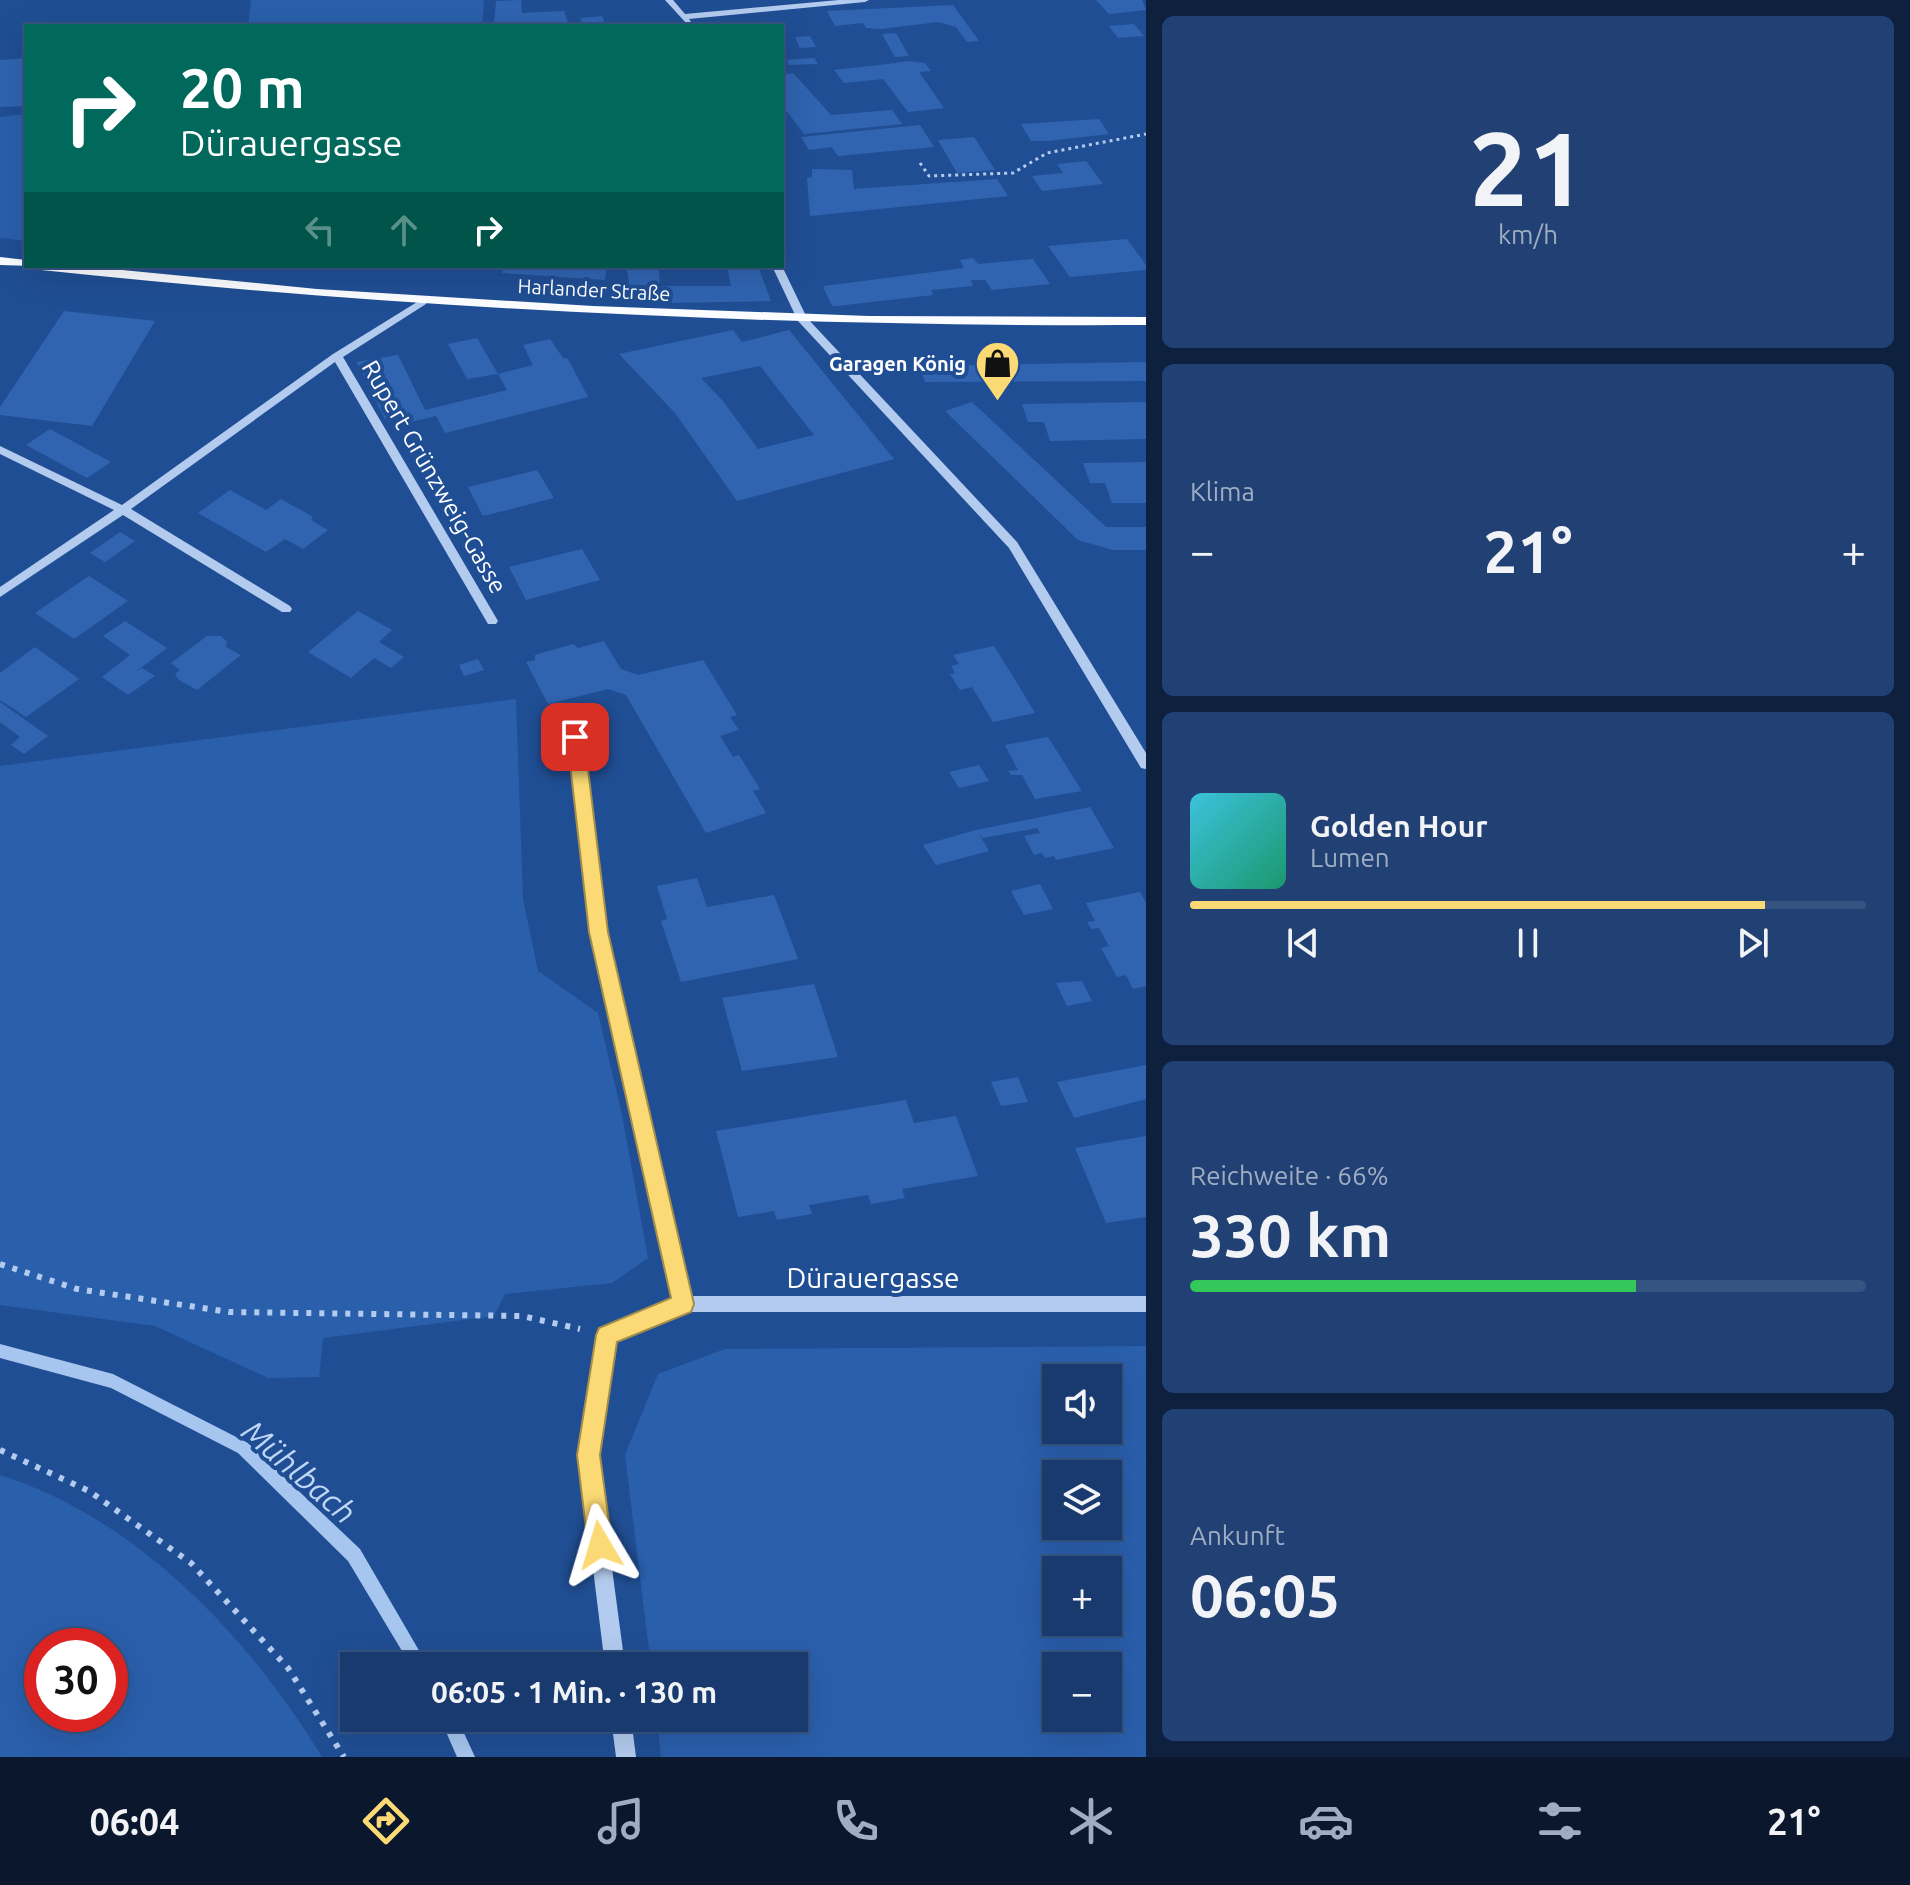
<!DOCTYPE html>
<html lang="de">
<head>
<meta charset="utf-8">
<style>
	body { margin:0; font-family:Ubuntu,sans-serif; background:#214174; color:#f1f3f6; height:100vh; display:flex; flex-direction:column; font-size:30px; white-space:nowrap }
	* { box-sizing:border-box; margin:0 }
	p { font-size:26px; color:#9fadc3 }
	.icon { flex:none; width:44px; height:44px; fill:none; stroke:currentColor; stroke-width:2; stroke-linecap:round; stroke-linejoin:round }
	.map { position:relative; flex:1; overflow:hidden }
	.panel { display:flex; flex-direction:column; gap:16px; padding:16px; background:#0d203d; width:764px }
	.panel>* { flex:none }
	.banner { position:absolute; left:24px; top:24px; width:760px; height:244px; border-radius:0px; box-shadow:0 8px 32px #0002,0 0 0 2px #365482; background:#00695c; color:#fff; overflow:hidden }
	.buttons { position:absolute; left:1042px; top:1364px; display:grid; gap:16px }
	.buttons a { display:grid; place-items:center; width:80px; height:80px; border-radius:0px; background:#183a6f; box-shadow:0 8px 32px #0002,0 0 0 2px #365482; font-size:40px }
	.speed { position:absolute; left:24px; top:1628px; display:flex; gap:16px; font-size:40px; font-weight:700; text-align:center }
	.speed>* { display:grid; place-content:center; width:104px; height:104px; border-radius:50%; background:#183a6f; box-shadow:0 8px 32px #0002,0 0 0 2px #365482; line-height:1 }
	.speed .limit { border:12px solid #d22; background:#fff; color:#111 }
	.pin { position:absolute; display:grid; place-items:center; width:68px; height:68px; color:#fff; margin:-34px; border-radius:16px; box-shadow:0 4px 12px #0006 }
	.me { position:absolute; width:88px; margin:-44px; rotate:353deg; stroke-linejoin:round; filter:drop-shadow(0 0 6px #0008) }
	.turn { display:flex; align-items:center; gap:28px; height:168px; padding:0 24px; font-size:36px }
	.turn .icon { width:104px; height:104px; stroke-width:2.5 }
	.turn b { display:block; font-size:56px; line-height:68px }
	.lanes { display:flex; align-items:center; height:76px; padding:0 24px; background:#0003; justify-content:center; gap:40px; direction:ltr }
	.lanes .off { opacity:.35 }
	.big { font-size:60px; font-weight:700; line-height:1.1 }
	.panel .card { flex:1; display:flex; flex-direction:column; justify-content:center; gap:12px; min-width:0; padding:0 28px; border-radius:12px; background:#214174 }
	.panel .dial { align-items:center; gap:0 }
	.dial b { font-size:104px; line-height:1 }
	.song { display:flex; align-items:center; gap:24px }
	.cover { width:96px; height:96px; border-radius:12px; background:linear-gradient(135deg,hsl(190 70% 55%),hsl(160 70% 35%)) }
	.played { height:8px; border-radius:4px; background:linear-gradient(90deg,#fbd974 85%,#365482 85%) }
	.keys { display:flex; justify-content:space-around; direction:ltr }
	.heat { display:flex; justify-content:space-between; align-items:center; font-size:44px; direction:ltr }
	.charge { height:12px; border-radius:6px; background:linear-gradient(90deg,#34c759 66%,#365482 0) }
	.trip { position:absolute; left:340px; top:1652px; width:468px; height:80px; border-radius:0px; background:#183a6f; box-shadow:0 8px 32px #0002,0 0 0 2px #365482; font-weight:700; line-height:80px; text-align:center }
	.tab-bar { display:flex; height:128px; justify-content:space-around; align-items:center; background:#0a172c; color:#9fadc3 }
	.tab-bar .icon { width:56px; height:56px }
	.tab-bar .selected { color:#fbd974 }
	.tab-bar b { font-size:36px; color:#f1f3f6 }
	main { display:flex; flex:1; min-height:0 }
	.map>svg:first-child { display:block }
	.green { fill:#2a5fac; fill-rule:evenodd }
	.lines { fill:none; stroke-linecap:round; stroke-linejoin:round }
	.stream { fill:#a7c6ef; fill-rule:evenodd }
	.building { fill:#3064b1; fill-rule:evenodd }
	.path-far1 { stroke:#b3cbee; stroke-width:3; stroke-dasharray:3 4; stroke-linecap:butt }
	.path { stroke:#b3cbee; stroke-width:6; stroke-dasharray:5 8; stroke-linecap:butt }
	.minor { fill:#b3cbee; fill-rule:evenodd }
	.major { fill:#fafcff; fill-rule:evenodd }
	.route { fill:#fbd974; stroke:#a38d4b; stroke-width:2 }
	.labels { text-anchor:middle; stroke-width:8; stroke-linejoin:round; paint-order:stroke }
	.far-street-label { font-size:20px; fill:#fff; stroke:#204e94 }
	.far-poi-label { font-size:20px; font-weight:bold; fill:#fff; stroke:#204e94; text-anchor:end }
	.street-label { font-size:24px; fill:#fff; stroke:#204e94 }
	.near-street-label { font-size:28px; fill:#fff; stroke:#204e94 }
	.near-water-label { font-size:32px; font-style:italic; fill:#bfd6f5; stroke:#204e94 }
</style>
</head>
<body>
<main>
<div class="map">
<svg width="1146" height="1757" viewBox="0 0 1146 1757">
	<rect width="100%" height="100%" fill="#204e94"/>
	<!-- green -->
	<g class="green">
		<path d="M251,0H484L482,26H248Z"/>
		<path d="M26,114V241L0,238V117Z"/>
		<path d="M516,699L523,899L538,971L598,1013L622,1115L648,1258L612,1283L505,1294L494,1316L323,1338L319,1377L268,1378L155,1326L0,1305V766Z"/>
		<path d="M1146,1346V1757H661L657,1718H794V1666H651L625,1455L658,1374L725,1349ZM1108,1378V1430H1056V1378ZM1108,1474V1526H1056V1474ZM1108,1570V1622H1056V1570ZM1108,1666V1718H1056V1666Z"/>
		<path d="M0,1475C137,1518 249,1637 322,1757H0ZM110,1646V1714H42V1646Z"/>
	</g>
	<g class="lines">
		<!-- stream -->
		<g class="stream">
			<path d="M0,1344L113,1374L248,1443L360,1549L428,1666H411L348,1561L238,1453L111,1388L0,1358Z"/>
			<path d="M440,1718H457L475,1757H457Z"/>
		</g>
	</g>
	<!-- building -->
	<g class="building">
		<path d="M521,0L522,13L564,11L569,26H494L496,1Z"/>
		<path d="M1096,0H1142L1146,10L1109,14Z"/>
		<path d="M953,5L979,41L967,42L956,27L938,22L881,29L866,28L863,23L835,26L827,11Z"/>
		<path d="M602,16L606,26H583L580,18Z"/>
		<path d="M1134,24L1144,36L1118,38L1109,26Z"/>
		<path d="M896,33L909,56L895,57L882,34Z"/>
		<path d="M810,36L816,47L800,48L795,37Z"/>
		<path d="M26,58L24,106L0,107V60Z"/>
		<path d="M814,58L818,64L789,65L787,60Z"/>
		<path d="M908,61L925,63L931,71L919,72L944,108L908,112L883,79L844,83L834,70L888,64L898,76L888,64Z"/>
		<path d="M793,73L831,115L892,110L902,124L804,134L782,105V75Z"/>
		<path d="M1099,119L1109,134L1048,141H1031L1021,124Z"/>
		<path d="M920,125L934,147L838,156L832,147L809,150L801,137Z"/>
		<path d="M974,137L995,170L957,173L938,140Z"/>
		<path d="M1086,161L1103,184L1042,191L1032,176L1063,173L1057,164Z"/>
		<path d="M812,169L852,170L854,189L997,179L1008,196L810,216L807,178L812,177Z"/>
		<path d="M1127,239L1146,265V270L1070,277L1048,246Z"/>
		<path d="M973,258L978,264L1033,259L1050,284L992,290L985,280H971L973,286L931,290L933,295L837,306H832L824,289V286L964,268L960,260Z"/>
		<path d="M504,266H607L605,280L502,273Z"/>
		<path d="M626,266H659L660,286H731L727,266H758L771,301L669,303L632,299Z"/>
		<path d="M64,311L155,321L92,426L0,415V407Z"/>
		<path d="M733,330L742,342L789,330L894,459L737,501L675,413L619,354ZM760,366L814,435L758,449L723,401L701,378Z"/>
		<path d="M477,338L498,374L467,379L448,344Z"/>
		<path d="M550,339L563,358L568,359L588,397L445,433L436,416L410,422L404,415L385,419L356,362L398,355L425,410L507,390L498,374L533,365L523,345Z"/>
		<path d="M1146,362V381L925,382L920,366Z"/>
		<path d="M972,402L1106,527H1146V550H1113L1078,540L945,411Z"/>
		<path d="M1146,402V439L1050,441L1044,422H1028L1022,404Z"/>
		<path d="M50,429L111,462L87,478L26,445Z"/>
		<path d="M1146,462V503H1112L1105,483H1090L1083,463Z"/>
		<path d="M537,470L554,498L483,516L468,487Z"/>
		<path d="M230,490L266,510L281,499L313,517L311,520L328,530L303,549L285,539L266,552L198,513Z"/>
		<path d="M120,532L135,541L105,562L90,553Z"/>
		<path d="M582,549L600,580L526,600L509,567Z"/>
		<path d="M89,576L128,601L74,639L35,613Z"/>
		<path d="M358,611L392,630L379,642L404,657L391,668L374,658L351,678L308,652Z"/>
		<path d="M125,621L167,648L133,674L142,668L155,676L128,695L102,677L130,655L103,636Z"/>
		<path d="M207,636H221L227,642L226,647L241,655L197,690L179,680L175,674L180,670L171,663Z"/>
		<path d="M604,641L621,669L638,675L703,660L737,715L730,717L739,730L720,736L733,757L739,755L760,789L753,791L766,813L706,833L626,695L608,689L548,704L526,662L535,660V655L573,644L578,648Z"/>
		<path d="M994,646L1014,678L1035,713L993,722L972,687L960,690L950,674L955,673L951,666L959,664L953,655Z"/>
		<path d="M35,647L79,679L26,717L0,700V673Z"/>
		<path d="M478,659L484,670L464,676L459,665Z"/>
		<path d="M0,702L48,736L24,754L11,745L20,737L0,722Z"/>
		<path d="M1048,737L1082,791L1035,799L1022,775H1011L1008,771L1018,770L1005,745Z"/>
		<path d="M979,765L989,781L959,788L949,772Z"/>
		<path d="M1090,807L1114,848L1056,860L1054,856L1045,858L1042,853L1034,855L1024,836L1040,833L1037,828L983,838L979,834L989,851L936,865L923,845L976,830Z"/>
		<path d="M697,878L707,907L774,895L798,959L681,982L661,921L667,919L657,886Z"/>
		<path d="M1040,884L1053,909L1024,915L1011,891Z"/>
		<path d="M1140,892L1146,903V986L1133,989L1126,975L1117,977L1101,948L1109,946L1099,928L1091,929L1087,922L1095,921L1086,903Z"/>
		<path d="M1082,981L1092,1001L1067,1006L1056,983Z"/>
		<path d="M814,984L838,1057L742,1071L722,998Z"/>
		<path d="M1146,1065V1099L1074,1118L1057,1082Z"/>
		<path d="M1018,1077L1028,1102L1001,1106L991,1082Z"/>
		<path d="M906,1100L914,1123L956,1116L978,1176L902,1189L905,1198L871,1204L868,1195L809,1205L812,1214L777,1220L774,1211L738,1217L716,1131Z"/>
		<path d="M1146,1136V1217L1106,1223L1075,1148Z"/>
	</g>
	<g class="lines">
		<!-- path-far1 -->
		<path class="path-far1" d="M920,163L929,176L1013,173L1047,153L1146,134"/>
		<!-- path -->
		<g class="path">
			<path d="M0,1264L77,1289L229,1312L522,1316L580,1329"/>
			<path d="M0,1450L89,1491L191,1563L288,1668L344,1757"/>
		</g>
		<!-- minor -->
		<g class="minor">
			<path d="M665,0H673L685,14L839,0H869L865,2L689,19L691,22L687,24Z"/>
			<path d="M772,266H782L807,318L1017,542L1146,753V769L1141,768L1009,548L798,321Z"/>
			<path d="M422,299L427,302L426,304L343,357L498,621L496,624H488L335,362L131,509L290,606L292,609L290,612H282L123,515L0,597V587L114,510L0,454V446L122,505L333,354Z"/>
			<path d="M575,732L582,737L605,932L690,1296H1146V1312H683L615,1340L597,1455L625,1666H605L579,1455L601,1329L674,1300L591,932L568,737Z"/>
			<path d="M611,1718H631L636,1757H616Z"/>
		</g>
		<!-- major -->
		<g class="major">
			<path d="M0,257L26,260V266H32L0,265Z"/>
			<path d="M34,266H81L317,289L593,306L869,316L1146,317V325C776,327 409,309 41,270Z"/>
		</g>
	</g>
	<!-- route -->
	<path class="route" d="M575,730L584,737L608,932L694,1304L691,1312L617,1342L600,1455L612,1545L608,1554L600,1557L591,1554L588,1545L577,1455L596,1335L599,1328L671,1298L589,932L567,737Z"/>
	<!-- icons -->
	<defs>
		<symbol id="shop-pin" viewBox="-11 -11 22 30"><path d="M0 17L-7.5 6A9.5 9.5 0 1 1 7.5 6Z" fill="#fbd974" stroke="#204e94"/><path d="M-5-2.5h2.3a2.7 3.5 0 0 1 5.4 0H5L5.5 6h-11ZM-1.5-2.5h3a1.5 2.3 0 0 0-3 0Z" fill="#111"/></symbol>
	</defs>
	<g fill-rule="evenodd">
		<use href="#shop-pin" x="972" y="338" width="51" height="69"/>
	</g>
	<g class="labels">
		<!-- far-street labels -->
		<g class="far-street-label">
			<text transform="translate(594 290) rotate(3)" y="7">Harlander Straße</text>
		</g>
		<!-- far-poi labels -->
		<g class="far-poi-label">
			<text x="966" y="371">Garagen König</text>
		</g>
		<!-- street labels -->
		<g class="street-label">
			<text transform="translate(434 477) rotate(60)" y="8">Rupert Grünzweig-Gasse</text>
		</g>
		<!-- near-street labels -->
		<g class="near-street-label">
			<text x="873" y="1288">Dürauergasse</text>
		</g>
		<!-- near-water labels -->
		<g class="near-water-label">
			<text transform="translate(299 1472) rotate(41)" y="11">Mühlbach</text>
		</g>
	</g>
</svg>
<div class="buttons">
<a><svg class="icon" aria-label="sound" viewBox="0 0 24 24"><path d="M4 9h4l5-4v14l-5-4H4zM17 9q2 3 0 6"/></svg></a>
<a><svg class="icon" aria-label="layers" viewBox="0 0 24 24"><path d="M12 4l9 5-9 5-9-5zM3 14l9 5 9-5"/></svg></a>
<a>+</a>
<a>−</a>
</div>
<div class="speed"><div class="limit">30</div></div>
<div class="pin" style="left:575px;top:737px;background:#d93025"><svg class="icon" aria-label="arrive" viewBox="0 0 24 24"><path d="M6 21V4h12l-3 4 3 4H6"/></svg></div>
<svg class="me" style="left:600px;top:1545px" viewBox="-20 -20 40 40"><path d="M0-17L14 15 0 8-14 15z" fill="#fbd974" stroke="#fff" stroke-width="4"/></svg>
<div class="trip">06:05 · 1 Min. · 130 m</div>
<div class="banner">
<div class="turn"><svg class="icon" aria-label="right" viewBox="0 0 24 24"><path d="M7 20v-9h11M14 6l5 5-5 5"/></svg><div><b>20 m</b>Dürauergasse</div></div>
<div class="lanes"><svg class="icon off" aria-label="left" viewBox="0 0 24 24"><path d="M17 20v-9H6M10 6l-5 5 5 5"/></svg><svg class="icon off" aria-label="ahead" viewBox="0 0 24 24"><path d="M12 20V5M6 11l6-6 6 6"/></svg><svg class="icon" aria-label="right" viewBox="0 0 24 24"><path d="M7 20v-9h11M14 6l5 5-5 5"/></svg></div>
</div>
</div>
<section class="panel">
<div class="card dial"><b>21</b><p>km/h</p></div>
<div class="card"><p>Klima</p>
<div class="heat"><a>−</a><b class="big">21°</b><a>+</a></div>
</div>
<div class="card">
<div class="song"><i class="cover"></i><div><b>Golden Hour</b><p>Lumen</p></div></div>
<div class="played"></div>
<div class="keys"><svg class="icon" aria-label="previous" viewBox="0 0 24 24"><path d="M18 5L8 12l10 7zM5 5v14"/></svg><svg class="icon" aria-label="pause" viewBox="0 0 24 24"><path d="M8 5v14M16 5v14"/></svg><svg class="icon" aria-label="next" viewBox="0 0 24 24"><path d="M6 5l10 7-10 7zM19 5v14"/></svg></div>
</div>
<div class="card"><p>Reichweite · 66%</p><b class="big">330 km</b><div class="charge"></div></div>
<div class="card"><p>Ankunft</p><b class="big">06:05</b></div>
</section>
</main>
<nav class="tab-bar">
<b>06:04</b>
<svg class="icon selected" aria-label="directions" viewBox="0 0 24 24"><path d="M12 3l9 9-9 9-9-9zM9 14v-3h6M13 9l2 2-2 2"/></svg>
<svg class="icon" aria-label="music" viewBox="0 0 24 24"><path d="M9 18V5l10-2v13"/><circle cx="6" cy="18" r="3"/><circle cx="16" cy="16" r="3"/></svg>
<svg class="icon" aria-label="phone" viewBox="0 0 24 24"><path d="M5 4h4l2 5-3 2q2 4 5 5l2-3 5 2v4C11 20 4 13 5 4z"/></svg>
<svg class="icon" aria-label="climate" viewBox="0 0 24 24"><path d="M12 3v18M4 7l16 10M4 17L20 7"/></svg>
<svg class="icon" aria-label="car" viewBox="0 0 24 24"><path d="M5 17H2v-5l4-1 3-4h7l3 4 3 1v5h-3M9 17h6M6 11h13"/><circle cx="7" cy="17" r="2"/><circle cx="17" cy="17" r="2"/></svg>
<svg class="icon" aria-label="filters" viewBox="0 0 24 24"><path d="M4 7h16M4 17h16"/><circle cx="9" cy="7" r="2"/><circle cx="15" cy="17" r="2"/></svg>
<b>21°</b>
</nav>
</body>
</html>
